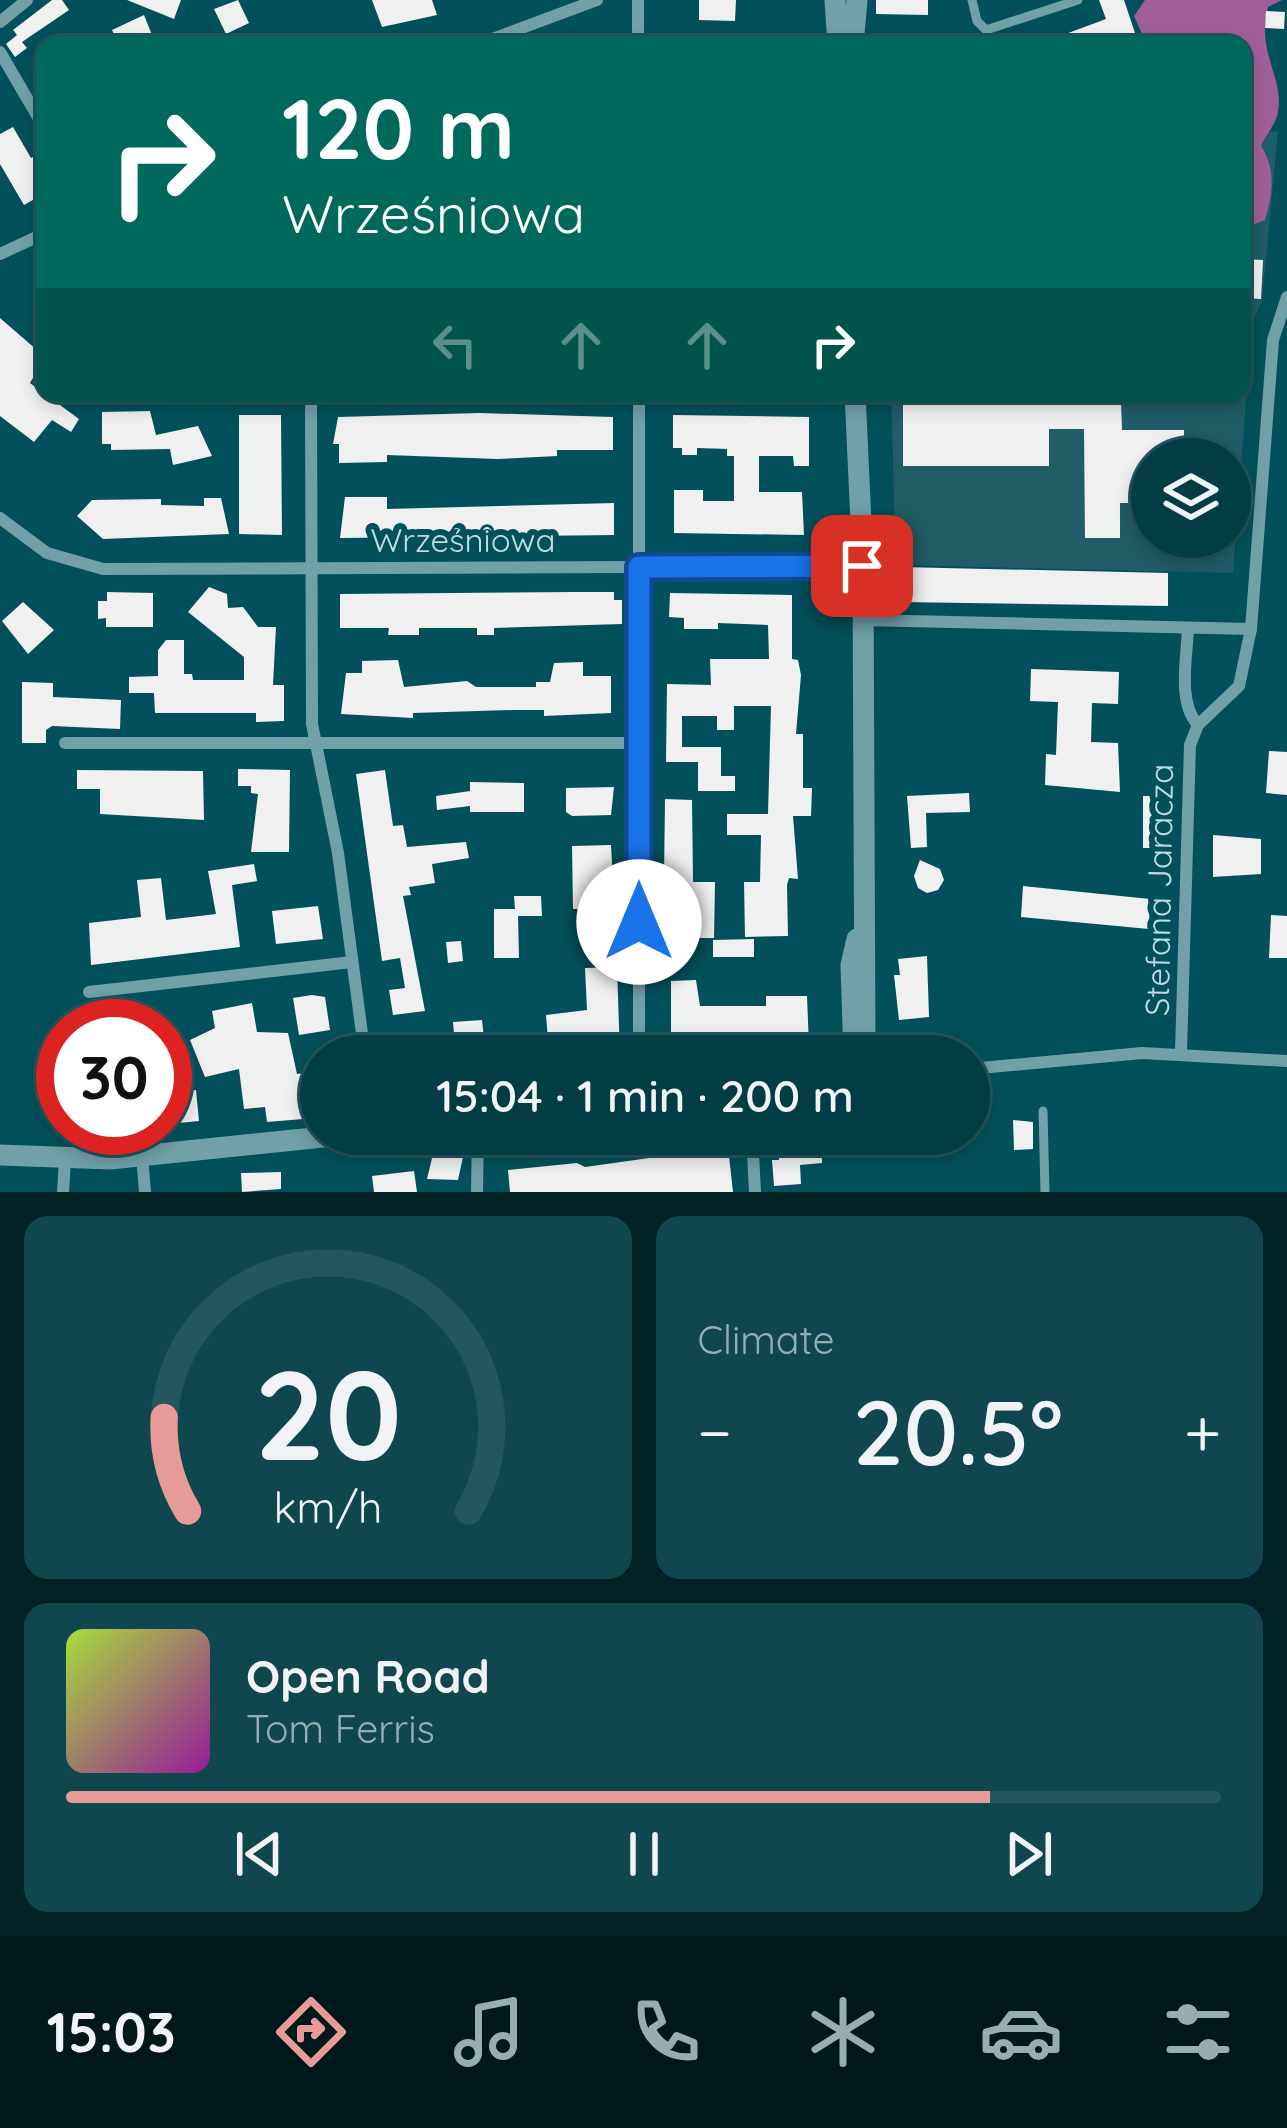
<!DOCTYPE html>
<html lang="en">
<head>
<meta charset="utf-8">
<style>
	body { margin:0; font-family:Quicksand,sans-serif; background:#10474f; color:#f1f3f6; height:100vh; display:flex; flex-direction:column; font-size:45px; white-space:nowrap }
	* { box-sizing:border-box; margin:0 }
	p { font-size:39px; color:#96adb2 }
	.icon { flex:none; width:66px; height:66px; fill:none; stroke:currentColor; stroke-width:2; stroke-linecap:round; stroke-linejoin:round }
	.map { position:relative; height:1192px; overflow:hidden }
	.panel { display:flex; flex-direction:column; gap:24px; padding:24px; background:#012125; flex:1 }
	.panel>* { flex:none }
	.hud { position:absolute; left:36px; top:36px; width:1215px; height:366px; border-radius:24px; box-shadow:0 6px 18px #0003,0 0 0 3px #23565d; background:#00695c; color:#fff; overflow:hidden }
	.tools { position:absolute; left:1131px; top:438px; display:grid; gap:24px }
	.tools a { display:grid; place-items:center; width:120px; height:120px; border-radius:50%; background:#023c44; box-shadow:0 6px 18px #0003,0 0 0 3px #23565d; font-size:60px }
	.speed { position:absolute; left:36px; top:999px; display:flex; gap:24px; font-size:60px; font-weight:700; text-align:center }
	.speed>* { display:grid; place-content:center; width:156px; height:156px; border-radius:50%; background:#023c44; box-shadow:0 6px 18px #0003,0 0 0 3px #23565d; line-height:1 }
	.speed .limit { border:18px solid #d22; background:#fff; color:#111 }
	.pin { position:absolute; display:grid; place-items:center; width:102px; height:102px; color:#fff; margin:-51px; border-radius:24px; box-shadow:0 6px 18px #0006 }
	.me { position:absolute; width:132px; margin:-66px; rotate:0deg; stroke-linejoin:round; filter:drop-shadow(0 0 9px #0008) }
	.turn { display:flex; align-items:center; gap:42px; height:252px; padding:0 48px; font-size:54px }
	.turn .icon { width:156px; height:156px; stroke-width:2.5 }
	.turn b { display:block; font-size:84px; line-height:102px }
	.lanes { display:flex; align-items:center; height:114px; padding:0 48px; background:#0003; justify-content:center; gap:60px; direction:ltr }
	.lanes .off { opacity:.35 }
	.big { font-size:90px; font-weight:600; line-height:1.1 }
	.panel .tile { flex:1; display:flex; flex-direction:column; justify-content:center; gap:18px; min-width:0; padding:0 42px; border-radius:24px; background:#10474f }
	.panel .dial { align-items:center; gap:0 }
	.dial svg { height:312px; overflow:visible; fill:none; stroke:#23565d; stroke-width:7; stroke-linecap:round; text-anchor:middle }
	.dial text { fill:#f1f3f6; stroke:none }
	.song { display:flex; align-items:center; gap:36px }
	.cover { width:144px; height:144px; border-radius:18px; background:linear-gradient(135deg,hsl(80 70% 55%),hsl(300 70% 35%)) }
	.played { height:12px; border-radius:6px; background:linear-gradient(90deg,#e69b98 80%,#23565d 80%) }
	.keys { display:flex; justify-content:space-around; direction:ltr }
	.heat { display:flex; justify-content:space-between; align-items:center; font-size:66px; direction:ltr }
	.panel .tiles { flex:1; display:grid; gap:24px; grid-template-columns:1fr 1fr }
	.tile:last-child { grid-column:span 2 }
	.trip { position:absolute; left:300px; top:1035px; width:690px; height:120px; border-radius:60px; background:#023c44; box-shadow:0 6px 18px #0003,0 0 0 3px #23565d; font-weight:600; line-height:120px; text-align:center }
	.dock { display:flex; height:192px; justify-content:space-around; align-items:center; background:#01181b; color:#96adb2 }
	.dock .icon { width:84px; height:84px }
	.dock .on { color:#e69b98 }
	.dock b { font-size:54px; color:#f1f3f6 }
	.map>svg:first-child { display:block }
	.built { fill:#215c67; fill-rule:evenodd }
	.forest { fill:#a15f9a }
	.building { fill:#f0f0f0 }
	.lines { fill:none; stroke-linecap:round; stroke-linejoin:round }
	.service { stroke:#71a0a9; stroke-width:9 }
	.minor { stroke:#71a0a9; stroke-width:12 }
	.tertiary { stroke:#71a0a9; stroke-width:21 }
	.route-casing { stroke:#114b97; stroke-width:30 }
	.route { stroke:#1a73e8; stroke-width:21 }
	.labels { text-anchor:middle; stroke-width:12; stroke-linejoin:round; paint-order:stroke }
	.street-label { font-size:33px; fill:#bddce2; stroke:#02505b }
</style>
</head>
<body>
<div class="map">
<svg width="1287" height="1192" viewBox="0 0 1287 1192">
	<rect width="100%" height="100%" fill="#02505b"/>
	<!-- built -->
	<path class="built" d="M1278,131L1262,301L1252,322L1233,573L896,565L891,393H1242V135ZM1152,459H1230V537H1152Z"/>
	<!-- forest -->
	<path class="forest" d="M1145,0H1282L1268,7C1256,52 1284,77 1278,111C1277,123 1266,134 1261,146C1276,169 1273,194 1265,220L1252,225L1242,215V45H1147L1134,16Z"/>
	<!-- building -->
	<g class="building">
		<path d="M52,0H62L69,10L22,42L27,48L15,57L6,44L17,35L13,30Z"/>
		<path d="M127,0H181L174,19Z"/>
		<path d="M238,0L249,23L226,34L214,9Z"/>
		<path d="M372,0H432L437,15L382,27Z"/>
		<path d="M699,0H736L735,21L699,20Z"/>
		<path d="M876,0H928V15L876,14Z"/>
		<path d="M1099,0H1124L1139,45H1036L1106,19Z"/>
		<path d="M1266,11L1285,12L1284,29L1265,28Z"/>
		<path d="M144,15L156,45H119L112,30Z"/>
		<path d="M13,127L31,158L37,155L45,169V193L24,205L0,164V134Z"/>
		<path d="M1242,259L1263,260L1261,299L1242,298Z"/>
		<path d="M0,318L45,357L30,383L79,419L71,432L52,420L34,442L0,416Z"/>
		<path d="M903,393H1020V400H1083V393H1104V401H1121L1122,430H1184V459H1152V503H1120V538H1085L1084,429H1049V466H903Z"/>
		<path d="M150,411L156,435L198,426L212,456L173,465L170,449L111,450V444H102V412Z"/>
		<path d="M479,413L613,417V450H557V456L498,459L387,455V462L339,463V444H333L338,417Z"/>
		<path d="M239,415H281L282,535L239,534Z"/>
		<path d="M673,415L809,417V466H794L793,456H759V492H802L804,535L674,533V490H703V501H734V456H727V449L697,448V455H682V448H673Z"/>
		<path d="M345,497H387V509L614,503V535L340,538Z"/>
		<path d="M204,498H221L229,534L103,539L77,516L92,500L161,499V505L204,506Z"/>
		<path d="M901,567L1168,573V606L900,602Z"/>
		<path d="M209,587L227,594L228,608L243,607L258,627H276L273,685H284V721L256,722V713H155L154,693H129V677L158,676V650L166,640H184V674H192L193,680H244V657L188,612Z"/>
		<path d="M107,592L153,593V627H106V618L98,619V601H107Z"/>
		<path d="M576,592H614V600H622V624L494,628V635H477V628H419V635H388L389,628H340V594Z"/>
		<path d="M670,593L792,595V659L798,660L801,675L796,734H803V788H812L811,816H793L798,879L789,878L787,885L788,936L745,937L744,882H760L761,835H727V814H768L771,706H734V730H717V716H682V747H721V776H735V791H698V762H666L667,684L711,685L710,659H769L768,625L718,623V629H684V618L669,617Z"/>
		<path d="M23,602L54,630L28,654L2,621Z"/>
		<path d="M398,660L404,687L467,681L476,687H536V682H550L554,663L583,662V676H611V713L544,716V710H513L413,713V718L341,714L346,673H362V661Z"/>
		<path d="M1031,669L1119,672L1118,704L1092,703L1091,742L1118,743L1120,792L1045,785L1046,754L1056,755L1058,702L1030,701Z"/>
		<path d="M22,682L53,683V697L121,700L120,729L52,726L46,730V743H22Z"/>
		<path d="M1269,751L1287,752V795L1266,793Z"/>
		<path d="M238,769L290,770L289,852H251L258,794L251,793V786H238Z"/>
		<path d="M77,770L203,771L204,820L100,814V789H77Z"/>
		<path d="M385,770L393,826L403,825L407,847L466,842L469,858L432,864L435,883L409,887L411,895L403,896L425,1011L393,1015L389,990L405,988L400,958L382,961L356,774Z"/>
		<path d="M470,782L524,783V812H470V806L437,810L436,796L470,791Z"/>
		<path d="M614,787L611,815L572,816L566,812V788Z"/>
		<path d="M969,793L970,812L926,813L927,847L911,848L907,796Z"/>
		<path d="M1143,796H1161L1160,848H1143Z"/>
		<path d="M665,799L692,800L693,882H715L714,938H671L664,877Z"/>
		<path d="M1213,835L1261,839V874L1213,877Z"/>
		<path d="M611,845L616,935L587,936L586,909H573L572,846Z"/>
		<path d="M920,860L940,869L944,880L938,890L927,893L918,888L914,876Z"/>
		<path d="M254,864L257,881L232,885L240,947L91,965L89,923L141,917L137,880L161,878L166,920L216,914L208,871Z"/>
		<path d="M1023,886L1150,899L1149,929L1021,917Z"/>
		<path d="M514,896H541L542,916H518L519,958H494V909H515Z"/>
		<path d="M318,906L323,939L276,944L272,911Z"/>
		<path d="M1271,915L1287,916V958H1269Z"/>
		<path d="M754,939V957H713V940Z"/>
		<path d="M461,941L463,961L448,963L446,942Z"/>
		<path d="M927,956L929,1017L899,1020L894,975H900L898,959Z"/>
		<path d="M617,967L620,1056H501L500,1046L548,1040L546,1015L587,1010L585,968Z"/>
		<path d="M696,980L700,1006H766V996H807L809,1046L784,1047V1038L700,1037L697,1056H671V981Z"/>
		<path d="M312,995L325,997L330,1030L299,1035L293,998Z"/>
		<path d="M252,1003L257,1032L288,1033L297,1074L321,1071V1101L301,1104L303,1119L267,1122L265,1107L244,1109L239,1069L205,1077L190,1040L215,1028L212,1011Z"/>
		<path d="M482,1020L486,1056H456L453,1022Z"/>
		<path d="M196,1090L199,1121L169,1124L165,1094Z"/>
		<path d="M1013,1120L1033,1122V1149L1014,1150Z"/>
		<path d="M785,1134H821L822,1163L800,1165L801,1184L774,1186L772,1160H779L778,1138Z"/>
		<path d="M728,1147L733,1192H510L508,1170L577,1163L585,1167Z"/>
		<path d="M434,1150L463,1157L458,1180L427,1179Z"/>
		<path d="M414,1171L417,1192H374L372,1176Z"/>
		<path d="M281,1172V1189L242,1192L241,1173Z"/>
	</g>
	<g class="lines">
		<!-- service -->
		<g class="service">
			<path d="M972,0L977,21L986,30L1078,0"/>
			<path d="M1043,1111L1045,1192"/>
		</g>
		<!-- minor -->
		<g class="minor">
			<path d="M0,22L27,0"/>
			<path d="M476,45L597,0"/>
			<path d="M638,45V0"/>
			<path d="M0,52L45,129"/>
			<path d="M0,254L45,233"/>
			<path d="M311,393L312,724L338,853L365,1056"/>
			<path d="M639,393V1056"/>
			<path d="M0,518L47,553L103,569L863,566"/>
			<path d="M862,620L1251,629L1273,340L1287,297"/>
			<path d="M1188,628C1187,658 1177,702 1198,725"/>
			<path d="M65,743H639"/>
			<path d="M89,992L352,962"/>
			<path d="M1181,1052L1190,745L1198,725L1239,686L1251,629"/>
			<path d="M969,1069L1142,1053L1287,1061"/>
			<path d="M752,1134L755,1192"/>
			<path d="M142,1156L145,1192"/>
			<path d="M63,1192L65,1160"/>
			<path d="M477,1192L478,1134"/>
		</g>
		<!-- tertiary -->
		<g class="tertiary">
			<path d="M835,0L838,45"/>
			<path d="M853,45L857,0"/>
			<path d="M855,393L863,566L865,1056"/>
			<path d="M854,1056L851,965L857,939"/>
			<path d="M0,1155L110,1159L352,1134"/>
		</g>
	</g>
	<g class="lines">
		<defs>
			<path id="route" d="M639,922V567L862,566"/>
		</defs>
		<!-- route casing -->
		<use href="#route" class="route-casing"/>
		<!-- route -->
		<use href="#route" class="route"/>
	</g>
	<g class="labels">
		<!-- street labels -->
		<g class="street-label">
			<text x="463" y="552">Wrześniowa</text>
			<text transform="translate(1159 890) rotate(-89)" y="12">Stefana Jaracza</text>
		</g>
	</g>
</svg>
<div class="tools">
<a><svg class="icon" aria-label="layers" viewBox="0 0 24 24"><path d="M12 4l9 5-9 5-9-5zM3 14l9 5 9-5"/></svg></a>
</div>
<div class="speed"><div class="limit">30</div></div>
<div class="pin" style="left:862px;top:566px;background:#d93025"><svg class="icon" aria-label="arrive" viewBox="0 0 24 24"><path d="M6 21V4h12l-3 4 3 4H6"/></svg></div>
<svg class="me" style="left:639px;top:922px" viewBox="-20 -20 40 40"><circle r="19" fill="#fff"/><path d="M0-13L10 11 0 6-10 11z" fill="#1a73e8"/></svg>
<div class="trip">15:04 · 1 min · 200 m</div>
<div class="hud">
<div class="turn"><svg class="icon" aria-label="right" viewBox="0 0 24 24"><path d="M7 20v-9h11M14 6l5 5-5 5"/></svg><div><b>120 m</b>Wrześniowa</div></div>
<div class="lanes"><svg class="icon off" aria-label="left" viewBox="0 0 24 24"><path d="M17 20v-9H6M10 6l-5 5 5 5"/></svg><svg class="icon off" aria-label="ahead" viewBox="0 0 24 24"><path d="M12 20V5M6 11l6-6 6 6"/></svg><svg class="icon off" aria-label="ahead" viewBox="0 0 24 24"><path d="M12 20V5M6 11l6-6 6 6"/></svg><svg class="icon" aria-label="right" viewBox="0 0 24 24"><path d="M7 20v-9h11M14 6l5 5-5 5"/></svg></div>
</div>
</div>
<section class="panel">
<div class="tiles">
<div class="tile dial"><svg viewBox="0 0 100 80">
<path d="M14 69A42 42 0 1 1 86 69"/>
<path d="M14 69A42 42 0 0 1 8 45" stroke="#e69b98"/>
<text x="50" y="56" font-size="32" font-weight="700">20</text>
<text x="50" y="72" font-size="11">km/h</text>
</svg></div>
<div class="tile"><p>Climate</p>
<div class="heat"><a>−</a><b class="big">20.5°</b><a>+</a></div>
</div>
<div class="tile">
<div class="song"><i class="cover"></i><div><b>Open Road</b><p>Tom Ferris</p></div></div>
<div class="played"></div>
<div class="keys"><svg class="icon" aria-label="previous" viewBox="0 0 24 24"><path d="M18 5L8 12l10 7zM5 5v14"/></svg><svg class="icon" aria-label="pause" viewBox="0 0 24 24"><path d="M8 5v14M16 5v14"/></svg><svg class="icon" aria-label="next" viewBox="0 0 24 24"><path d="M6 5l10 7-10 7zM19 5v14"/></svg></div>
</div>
</div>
</section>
<nav class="dock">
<b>15:03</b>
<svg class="icon on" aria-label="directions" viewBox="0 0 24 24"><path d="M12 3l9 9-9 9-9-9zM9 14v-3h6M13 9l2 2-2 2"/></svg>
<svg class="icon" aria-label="music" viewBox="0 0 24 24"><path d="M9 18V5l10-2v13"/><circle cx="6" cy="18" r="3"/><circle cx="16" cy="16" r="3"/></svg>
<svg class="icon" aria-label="phone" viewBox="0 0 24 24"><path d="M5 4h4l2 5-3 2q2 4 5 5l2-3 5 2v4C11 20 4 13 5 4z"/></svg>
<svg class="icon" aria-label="climate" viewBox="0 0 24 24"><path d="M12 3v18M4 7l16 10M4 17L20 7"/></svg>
<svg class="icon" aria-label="car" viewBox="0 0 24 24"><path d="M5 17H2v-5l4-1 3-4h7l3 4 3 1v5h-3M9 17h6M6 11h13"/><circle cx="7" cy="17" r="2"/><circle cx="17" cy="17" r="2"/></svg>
<svg class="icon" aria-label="filters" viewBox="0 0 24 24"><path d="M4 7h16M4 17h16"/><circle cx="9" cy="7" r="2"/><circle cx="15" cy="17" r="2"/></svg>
</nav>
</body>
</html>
